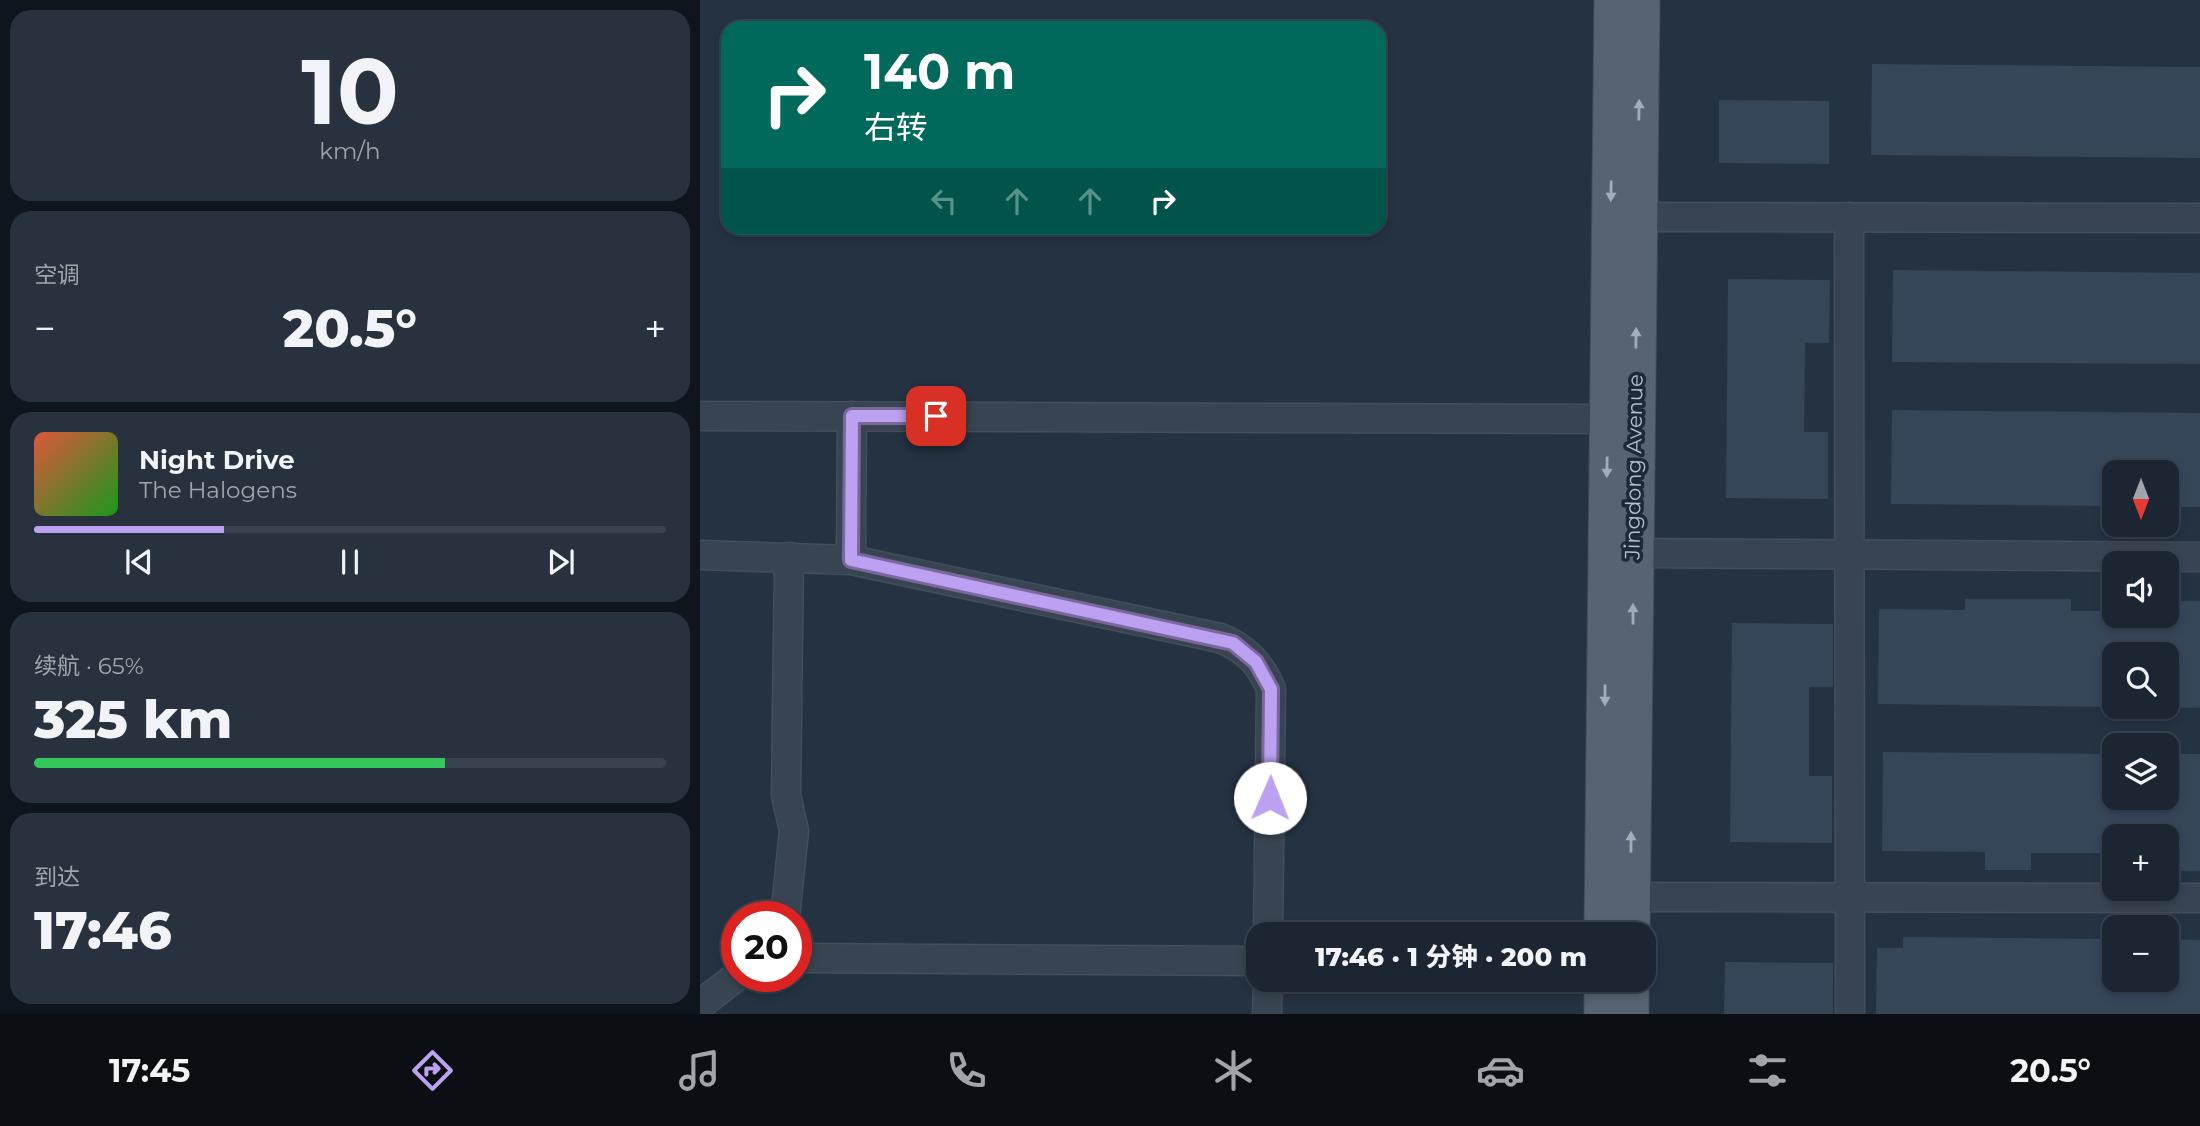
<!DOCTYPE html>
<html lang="zh">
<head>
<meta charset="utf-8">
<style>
	body { margin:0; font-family:Montserrat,"Noto Sans SC",sans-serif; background:#28323e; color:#f1f3f6; height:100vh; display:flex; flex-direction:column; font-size:26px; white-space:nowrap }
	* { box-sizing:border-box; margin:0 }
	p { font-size:23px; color:#a0a5ac }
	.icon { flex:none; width:38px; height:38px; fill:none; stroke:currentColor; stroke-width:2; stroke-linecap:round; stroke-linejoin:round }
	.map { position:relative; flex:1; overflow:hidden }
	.sheet { display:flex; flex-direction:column; gap:10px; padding:10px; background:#0f151c; width:700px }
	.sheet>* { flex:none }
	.banner { position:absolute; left:21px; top:21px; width:665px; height:214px; border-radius:21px; box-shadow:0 4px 10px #0003,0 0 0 2px #39434d; background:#00695c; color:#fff; overflow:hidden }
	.needle { width:46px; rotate:180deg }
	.buttons { position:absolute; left:1402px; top:460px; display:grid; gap:14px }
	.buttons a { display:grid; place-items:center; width:77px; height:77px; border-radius:14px; background:#1b2632; box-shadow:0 4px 10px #0003,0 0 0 2px #39434d; font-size:35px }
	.speed { position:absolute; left:21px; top:901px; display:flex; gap:14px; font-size:35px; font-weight:700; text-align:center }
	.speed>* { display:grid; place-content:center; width:91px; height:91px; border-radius:50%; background:#1b2632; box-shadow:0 4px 10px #0003,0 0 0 2px #39434d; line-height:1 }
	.speed .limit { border:10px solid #d22; background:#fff; color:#111 }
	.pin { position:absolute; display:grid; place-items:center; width:60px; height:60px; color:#fff; margin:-30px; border-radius:14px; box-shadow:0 4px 10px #0006 }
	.me { position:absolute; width:77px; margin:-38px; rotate:1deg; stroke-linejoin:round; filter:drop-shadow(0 0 5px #0008) }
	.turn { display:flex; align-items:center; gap:24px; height:147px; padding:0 28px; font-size:32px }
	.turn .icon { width:91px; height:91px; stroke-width:2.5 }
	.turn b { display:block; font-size:49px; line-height:60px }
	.lanes { display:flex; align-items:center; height:66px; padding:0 28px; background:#0003; justify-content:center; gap:35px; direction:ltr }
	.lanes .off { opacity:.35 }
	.big { font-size:52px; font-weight:800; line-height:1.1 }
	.sheet .card { flex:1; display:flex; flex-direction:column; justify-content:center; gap:10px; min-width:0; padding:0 24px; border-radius:21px; background:#28323e }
	.sheet .dial { align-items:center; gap:0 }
	.dial b { font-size:91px; line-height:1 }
	.song { display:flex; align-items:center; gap:21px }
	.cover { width:84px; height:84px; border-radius:10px; background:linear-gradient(135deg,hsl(10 70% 55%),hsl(120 70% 35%)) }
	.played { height:7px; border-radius:4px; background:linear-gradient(90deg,#bca0f2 30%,#39434d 30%) }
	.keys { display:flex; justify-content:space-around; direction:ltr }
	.heat { display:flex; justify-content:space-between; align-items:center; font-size:38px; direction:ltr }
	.charge { height:10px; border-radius:5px; background:linear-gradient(90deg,#34c759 65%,#39434d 0) }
	.trip { position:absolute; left:546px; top:922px; width:410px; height:70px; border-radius:21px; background:#1b2632; box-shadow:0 4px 10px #0003,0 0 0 2px #39434d; font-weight:800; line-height:70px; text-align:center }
	.dock { display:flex; height:112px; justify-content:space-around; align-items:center; background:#0b0f14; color:#a0a5ac }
	.dock .icon { width:49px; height:49px }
	.dock .active { color:#bca0f2 }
	.dock b { font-size:32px; color:#f1f3f6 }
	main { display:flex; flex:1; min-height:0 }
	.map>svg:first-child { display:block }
	.building { fill:#364659 }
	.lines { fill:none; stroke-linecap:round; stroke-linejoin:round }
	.minor-casing { stroke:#434d5b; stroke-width:31 }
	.major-casing { stroke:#434d5b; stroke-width:39 }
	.minor { stroke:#394452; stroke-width:28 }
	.major { stroke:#576372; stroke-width:37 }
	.oneway { fill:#a3adba }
	.route-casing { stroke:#7a689d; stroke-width:18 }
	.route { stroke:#bca0f2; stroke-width:12 }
	.labels { text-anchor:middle; stroke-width:7; stroke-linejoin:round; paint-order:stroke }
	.street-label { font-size:21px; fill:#b6bfcc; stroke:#1e2937 }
</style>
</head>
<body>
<main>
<section class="sheet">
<div class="card dial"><b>10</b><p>km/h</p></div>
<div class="card"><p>空调</p>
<div class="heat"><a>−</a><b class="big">20.5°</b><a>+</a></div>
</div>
<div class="card">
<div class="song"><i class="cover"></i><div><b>Night Drive</b><p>The Halogens</p></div></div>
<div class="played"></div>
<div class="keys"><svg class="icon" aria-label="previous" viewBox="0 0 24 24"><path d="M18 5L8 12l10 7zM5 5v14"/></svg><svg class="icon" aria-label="pause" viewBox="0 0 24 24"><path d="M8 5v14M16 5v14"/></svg><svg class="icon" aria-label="next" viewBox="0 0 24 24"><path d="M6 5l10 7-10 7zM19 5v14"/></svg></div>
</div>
<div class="card"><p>续航 · 65%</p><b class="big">325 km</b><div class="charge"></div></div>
<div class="card"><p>到达</p><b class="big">17:46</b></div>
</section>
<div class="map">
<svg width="1500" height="1014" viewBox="0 0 1500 1014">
	<rect width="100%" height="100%" fill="#243242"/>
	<!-- building -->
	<g class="building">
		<path d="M1172,64L1500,67V158L1171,155Z"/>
		<path d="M1019,100L1129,101V164L1019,163Z"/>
		<path d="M1193,270L1500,273V364L1192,362Z"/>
		<path d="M1028,279L1130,280L1129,343H1105L1104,432H1128V499L1026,498Z"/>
		<path d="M1192,410L1500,413V507H1466V472H1414V506L1191,504Z"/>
		<path d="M1265,599H1371V611H1414V616H1466V601H1500V708L1466,707V654H1414V707L1178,704L1179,609L1265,610Z"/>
		<path d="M1032,623L1133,624V687H1109V776H1132V843L1030,842Z"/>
		<path d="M1183,752L1414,754V798H1466V754H1500V871H1472V854H1466V836H1414V853H1331V870H1285V852L1182,851Z"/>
		<path d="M1203,937L1414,939V980H1466V939L1500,940V1014H1176L1177,948H1203Z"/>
		<path d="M1025,962L1133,963V1014H1024Z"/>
	</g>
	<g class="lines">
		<defs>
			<g id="minor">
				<path d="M938,217L1500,218"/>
				<path d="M1149,217L1150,1014"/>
				<path d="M0,416L908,419"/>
				<path d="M933,553L1500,557"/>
				<path d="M0,555L151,560L520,638C545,648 561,664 571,689L568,934"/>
				<path d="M151,560L152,416"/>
				<path d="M931,897L1500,898"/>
				<path d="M85,917L94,831L86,795L89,557"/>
				<path d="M96,958L558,961"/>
				<path d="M0,1005L37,976"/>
				<path d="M567,1014L568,980"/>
			</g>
			<g id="major">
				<path d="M903,934L913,0"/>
				<path d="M931,934L941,0"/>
				<path d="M903,1014V980"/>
				<path d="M930,1014V980"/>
			</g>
		</defs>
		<!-- minor casing -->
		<use href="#minor" class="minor-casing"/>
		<!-- major casing -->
		<use href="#major" class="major-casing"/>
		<!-- minor -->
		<use href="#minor" class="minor"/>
		<!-- major -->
		<use href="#major" class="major"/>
	</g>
	<!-- one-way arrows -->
	<defs><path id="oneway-solid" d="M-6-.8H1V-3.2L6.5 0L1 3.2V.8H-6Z" transform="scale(1.75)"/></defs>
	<g class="oneway">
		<use href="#oneway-solid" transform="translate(939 110) rotate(-89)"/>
		<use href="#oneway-solid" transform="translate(911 191) rotate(91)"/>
		<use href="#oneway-solid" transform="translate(936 338) rotate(-89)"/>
		<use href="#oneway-solid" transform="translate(907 467) rotate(91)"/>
		<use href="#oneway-solid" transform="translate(933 614) rotate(-90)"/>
		<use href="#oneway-solid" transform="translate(905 695) rotate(90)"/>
		<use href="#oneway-solid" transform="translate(931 842) rotate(-90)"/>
	</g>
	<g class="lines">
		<defs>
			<path id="route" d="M236,416H152L151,560L533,643L556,662L571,689L570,798"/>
		</defs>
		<!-- route casing -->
		<use href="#route" class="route-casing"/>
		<!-- route -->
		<use href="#route" class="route"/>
	</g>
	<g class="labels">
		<!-- street labels -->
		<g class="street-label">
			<text transform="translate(934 467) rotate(-89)" y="7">Jingdong Avenue</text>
		</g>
	</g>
</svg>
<div class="buttons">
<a><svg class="needle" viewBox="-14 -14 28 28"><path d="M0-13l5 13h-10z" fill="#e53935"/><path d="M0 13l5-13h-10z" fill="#a0a5ac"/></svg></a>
<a><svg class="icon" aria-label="sound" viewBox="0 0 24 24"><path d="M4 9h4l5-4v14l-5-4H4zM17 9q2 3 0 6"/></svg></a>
<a><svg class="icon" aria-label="search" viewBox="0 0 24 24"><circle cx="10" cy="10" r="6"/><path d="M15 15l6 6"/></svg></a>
<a><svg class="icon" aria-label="layers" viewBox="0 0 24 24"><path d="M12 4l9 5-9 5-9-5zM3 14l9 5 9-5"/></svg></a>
<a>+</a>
<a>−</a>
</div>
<div class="speed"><div class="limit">20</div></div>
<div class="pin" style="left:236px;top:416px;background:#d93025"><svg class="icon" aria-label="arrive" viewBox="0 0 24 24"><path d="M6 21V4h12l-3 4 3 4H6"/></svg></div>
<svg class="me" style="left:570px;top:798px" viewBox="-20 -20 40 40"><circle r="19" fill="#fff"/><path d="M0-13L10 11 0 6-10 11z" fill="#bca0f2"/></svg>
<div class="trip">17:46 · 1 分钟 · 200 m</div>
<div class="banner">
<div class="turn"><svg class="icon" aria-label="right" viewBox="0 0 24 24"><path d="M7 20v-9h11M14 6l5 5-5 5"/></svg><div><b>140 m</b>右转</div></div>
<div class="lanes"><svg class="icon off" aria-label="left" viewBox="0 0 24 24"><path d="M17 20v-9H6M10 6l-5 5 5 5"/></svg><svg class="icon off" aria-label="ahead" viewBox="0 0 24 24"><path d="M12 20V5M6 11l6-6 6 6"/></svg><svg class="icon off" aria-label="ahead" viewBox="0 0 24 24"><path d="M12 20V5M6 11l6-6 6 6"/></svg><svg class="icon" aria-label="right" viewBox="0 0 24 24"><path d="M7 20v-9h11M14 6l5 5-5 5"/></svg></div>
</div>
</div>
</main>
<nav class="dock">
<b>17:45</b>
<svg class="icon active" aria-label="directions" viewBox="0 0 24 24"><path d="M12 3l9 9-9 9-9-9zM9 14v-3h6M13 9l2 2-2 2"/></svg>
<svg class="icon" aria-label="music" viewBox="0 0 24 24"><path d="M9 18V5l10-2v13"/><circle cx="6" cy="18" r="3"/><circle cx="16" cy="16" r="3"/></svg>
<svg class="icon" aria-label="phone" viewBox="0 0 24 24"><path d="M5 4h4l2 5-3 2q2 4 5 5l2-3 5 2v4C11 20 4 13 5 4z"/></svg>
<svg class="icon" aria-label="climate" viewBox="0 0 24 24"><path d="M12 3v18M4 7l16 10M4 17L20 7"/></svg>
<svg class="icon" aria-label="car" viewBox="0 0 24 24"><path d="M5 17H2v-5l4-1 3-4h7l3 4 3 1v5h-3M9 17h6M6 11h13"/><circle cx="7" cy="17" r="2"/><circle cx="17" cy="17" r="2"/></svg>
<svg class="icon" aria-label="filters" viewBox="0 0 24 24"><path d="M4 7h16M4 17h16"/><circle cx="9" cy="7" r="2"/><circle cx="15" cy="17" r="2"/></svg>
<b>20.5°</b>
</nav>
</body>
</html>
